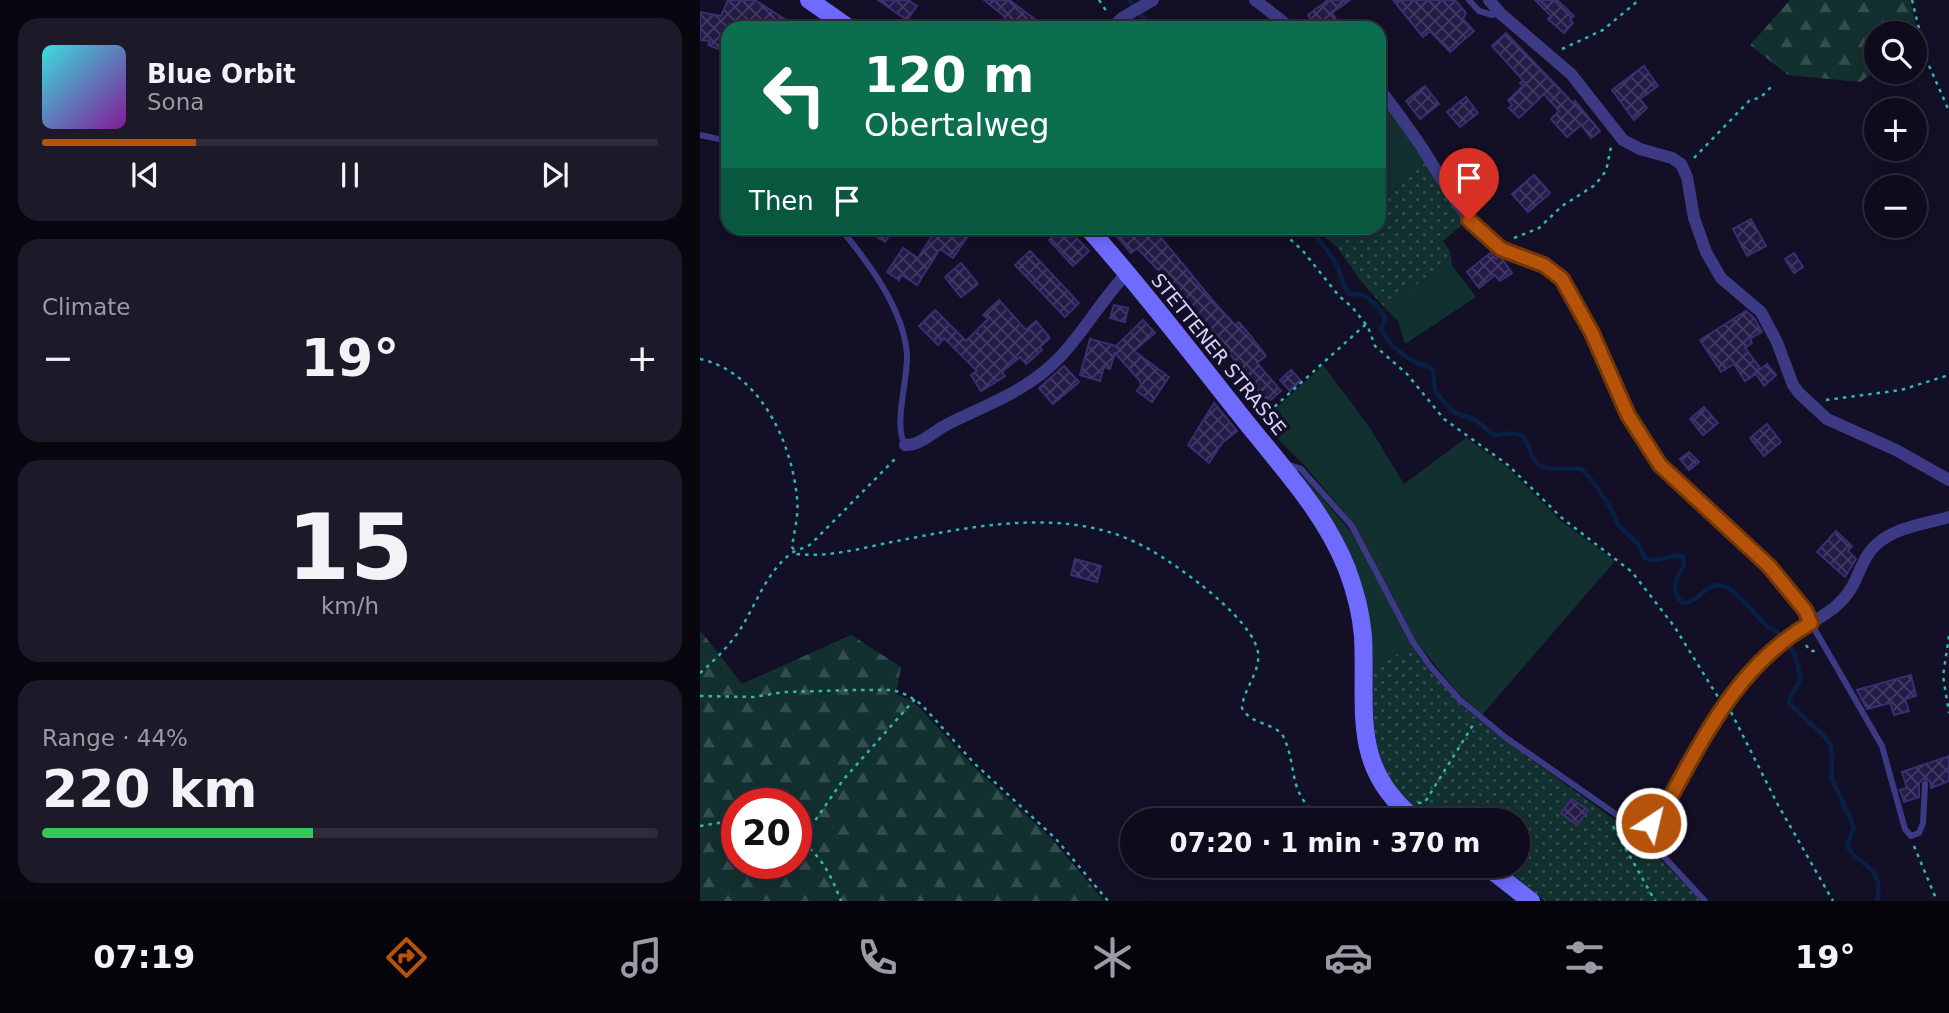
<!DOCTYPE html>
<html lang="en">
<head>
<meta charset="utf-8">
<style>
	body { margin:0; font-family:"DejaVu Sans",sans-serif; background:#1c1929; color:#f1f3f6; height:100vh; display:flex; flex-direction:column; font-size:26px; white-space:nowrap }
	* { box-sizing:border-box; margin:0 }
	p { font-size:23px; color:#9b9ba3 }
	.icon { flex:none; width:38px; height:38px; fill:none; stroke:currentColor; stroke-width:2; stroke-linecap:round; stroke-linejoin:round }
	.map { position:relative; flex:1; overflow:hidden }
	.side { display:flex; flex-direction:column; gap:18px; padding:18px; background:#08060f; width:700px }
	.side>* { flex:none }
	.guide { position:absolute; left:21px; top:21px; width:665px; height:214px; border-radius:21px; box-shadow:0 4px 18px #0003,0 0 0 2px #2e2b3b; background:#0b6e4f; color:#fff; overflow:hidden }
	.controls { position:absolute; left:1164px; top:21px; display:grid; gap:14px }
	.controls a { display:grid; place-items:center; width:63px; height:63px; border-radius:50%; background:#0e0b1c; box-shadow:0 4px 18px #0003,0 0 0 2px #2e2b3b; font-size:35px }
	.speed { position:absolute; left:21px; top:788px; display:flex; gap:14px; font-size:35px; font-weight:700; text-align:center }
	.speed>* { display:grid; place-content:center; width:91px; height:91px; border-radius:50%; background:#0e0b1c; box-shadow:0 4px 18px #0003,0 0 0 2px #2e2b3b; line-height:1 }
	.speed .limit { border:10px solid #d22; background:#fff; color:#111 }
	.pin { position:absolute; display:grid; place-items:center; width:60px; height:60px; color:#fff; margin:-72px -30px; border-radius:50% 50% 50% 0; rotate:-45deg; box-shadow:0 0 7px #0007 }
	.pin .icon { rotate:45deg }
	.me { position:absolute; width:77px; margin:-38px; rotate:35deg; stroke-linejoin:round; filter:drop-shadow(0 0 5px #0008) }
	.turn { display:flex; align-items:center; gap:24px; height:147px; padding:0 28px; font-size:32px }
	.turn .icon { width:91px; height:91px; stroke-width:2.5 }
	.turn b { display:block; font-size:49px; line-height:60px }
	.then { display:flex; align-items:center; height:66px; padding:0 28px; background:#0003; gap:14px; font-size:26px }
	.big { font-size:52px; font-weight:800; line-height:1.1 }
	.side .tile { flex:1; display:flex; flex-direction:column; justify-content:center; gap:10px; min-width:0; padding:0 24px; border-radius:21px; background:#1c1929 }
	.side .dial { align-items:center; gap:0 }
	.dial b { font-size:91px; line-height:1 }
	.song { display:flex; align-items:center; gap:21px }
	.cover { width:84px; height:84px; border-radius:10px; background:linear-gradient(135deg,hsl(180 70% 55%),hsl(290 70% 35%)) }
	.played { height:7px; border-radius:4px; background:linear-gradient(90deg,#b45309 25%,#2e2b3b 25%) }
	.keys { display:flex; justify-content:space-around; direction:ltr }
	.heat { display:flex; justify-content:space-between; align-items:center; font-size:38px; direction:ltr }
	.charge { height:10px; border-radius:5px; background:linear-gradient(90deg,#34c759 44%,#2e2b3b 0) }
	.trip { position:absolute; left:420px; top:808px; width:410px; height:70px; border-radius:35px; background:#0e0b1c; box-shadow:0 4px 18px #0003,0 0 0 2px #2e2b3b; font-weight:800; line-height:70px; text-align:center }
	.tabs { display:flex; height:112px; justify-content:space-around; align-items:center; background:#06040b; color:#9b9ba3 }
	.tabs .icon { width:49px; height:49px }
	.tabs .active { color:#b45309 }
	.tabs b { font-size:32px; color:#f1f3f6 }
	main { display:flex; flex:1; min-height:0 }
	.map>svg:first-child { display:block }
	.grass { fill:#12302f }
	.forest { fill:url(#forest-firs); fill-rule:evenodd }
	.garden { fill:url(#garden-dots) }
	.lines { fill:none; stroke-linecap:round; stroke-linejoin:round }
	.stream { stroke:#0a1f44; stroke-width:4.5 }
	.building { fill:url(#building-cross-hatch); stroke:#3b2d73; stroke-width:2 }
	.path { stroke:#2fb8b0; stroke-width:2.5; stroke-dasharray:3.5 5; stroke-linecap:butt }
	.lane { stroke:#3d3a85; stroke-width:6 }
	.street { stroke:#3d3a85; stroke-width:12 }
	.secondary { stroke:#6f6bff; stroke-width:18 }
	.route-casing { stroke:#753606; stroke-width:18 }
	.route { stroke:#b45309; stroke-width:12 }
	.labels { text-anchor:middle; stroke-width:7; stroke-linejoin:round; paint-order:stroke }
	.street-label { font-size:19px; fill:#d9d4ff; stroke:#130f26 }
</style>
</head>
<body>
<main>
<section class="side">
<div class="tile">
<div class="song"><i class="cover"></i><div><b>Blue Orbit</b><p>Sona</p></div></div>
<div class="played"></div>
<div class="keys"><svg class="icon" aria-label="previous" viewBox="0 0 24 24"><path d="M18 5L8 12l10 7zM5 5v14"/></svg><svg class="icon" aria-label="pause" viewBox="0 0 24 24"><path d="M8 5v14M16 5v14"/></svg><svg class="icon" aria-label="next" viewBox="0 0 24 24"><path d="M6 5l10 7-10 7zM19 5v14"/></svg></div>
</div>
<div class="tile"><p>Climate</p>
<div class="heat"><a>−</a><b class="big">19°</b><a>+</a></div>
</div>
<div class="tile dial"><b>15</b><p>km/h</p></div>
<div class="tile"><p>Range · 44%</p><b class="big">220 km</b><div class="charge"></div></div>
</section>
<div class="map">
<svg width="1249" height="901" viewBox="0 0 1249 901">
	<defs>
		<pattern id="forest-firs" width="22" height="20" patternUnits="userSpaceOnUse" patternTransform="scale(1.75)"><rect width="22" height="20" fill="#12302f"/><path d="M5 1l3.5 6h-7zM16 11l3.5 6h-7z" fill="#344d4e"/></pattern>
		<pattern id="garden-dots" width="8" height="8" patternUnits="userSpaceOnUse" patternTransform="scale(1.75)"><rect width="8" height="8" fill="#12302f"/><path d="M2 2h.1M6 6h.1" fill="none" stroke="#344d4e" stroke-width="1.8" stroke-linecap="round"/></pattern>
		<pattern id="building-cross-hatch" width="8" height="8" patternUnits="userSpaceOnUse" patternTransform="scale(1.75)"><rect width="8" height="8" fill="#241b47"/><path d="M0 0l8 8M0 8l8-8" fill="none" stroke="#433b63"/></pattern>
	</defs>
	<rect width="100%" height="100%" fill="#130f26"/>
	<!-- grass -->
	<g class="grass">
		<path d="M679,93L725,160L679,206Z"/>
		<path d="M614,228H657L637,247Z"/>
		<path d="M751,257L752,265L776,297L705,344L698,321L686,309Z"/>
		<path d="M623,365L668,425L704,484L766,438L806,466L860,520L915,561L782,715L758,693L716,641L655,525L604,465L561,422Z"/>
		<path d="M603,476L653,534L712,646L673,668C671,580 650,547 601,477Z"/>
	</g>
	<!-- forest -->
	<g class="forest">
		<path d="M1090,0H1210L1220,42L1215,46L1214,33H1176V71L1160,82L1088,75L1050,45Z"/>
		<path d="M0,630L42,684L151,635L201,667L196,694L210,700L220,708L272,765L353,840L404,901H0ZM37,803H96V863H37Z"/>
	</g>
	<!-- garden -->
	<g class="garden">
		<path d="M725,160L766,221L743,241L750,251L751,257L686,309L661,281L637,247L657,228H679V206Z"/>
		<path d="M712,646L728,669L764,708L799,736L940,838L1001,901H845L802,866H817V821C802,821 741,824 731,820C722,816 713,806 706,800C670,763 672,716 673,668Z"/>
	</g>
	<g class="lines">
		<!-- stream -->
		<g class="stream">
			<path d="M429,0L452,28"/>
			<path d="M605,228C617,236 631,254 638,268C643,279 640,283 649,294L664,295L678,307L685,318L681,330C687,342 700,353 711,360C718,364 726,365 733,370L735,390L746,405L755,413L774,419L794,435C801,435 808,432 816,434C831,436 827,456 838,464C849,472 869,467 882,469L894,483L912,510L918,525L939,545L945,558C958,565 970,552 983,557L984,566C975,578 970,592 983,603C998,603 1004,586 1017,585C1034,583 1056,618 1068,627C1073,630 1077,631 1081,636"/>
			<path d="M1090,645C1095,654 1101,671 1099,681C1097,689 1090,694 1089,703L1125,737L1131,746L1132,779L1154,827L1147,846C1159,868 1185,865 1177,901"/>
		</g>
	</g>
	<!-- building -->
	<g class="building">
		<path d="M28,0H55L98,28H28V53L8,45L10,41L0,40V12L21,16Z"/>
		<path d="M178,0H208L217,6L207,20Z"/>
		<path d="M284,0H309L347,28H297L305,17Z"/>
		<path d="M628,0H650L632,13L638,22L629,28H617L608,15Z"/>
		<path d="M693,0H755L766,13L763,19L774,31L750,52L730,31L723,37Z"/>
		<path d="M835,0H857L874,16L870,20L873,23L864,33L848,19L851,16Z"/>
		<path d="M806,33L873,103L875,101L900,131L891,138L881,125L867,137L851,119L859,111L844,94L819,118L809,108L812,105L808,100L823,86L820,83L823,80L792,46Z"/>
		<path d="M944,66L958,86L940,99L947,108L934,120L912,90Z"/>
		<path d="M725,86L739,104L720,119L706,101Z"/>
		<path d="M766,97L778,113L760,127L747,112Z"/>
		<path d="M834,175L850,193L828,212L812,194Z"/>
		<path d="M1051,219L1066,246L1047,256L1033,229Z"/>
		<path d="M162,228H194L185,242Z"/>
		<path d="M237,228H258L269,234L253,258L240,249L217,285L202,275L199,280L187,272L203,248L218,258Z"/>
		<path d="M363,228H367L389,251L373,266L349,240Z"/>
		<path d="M410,228H453L514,302L535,325L539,322L549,334L566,356L557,363L581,391L561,408L549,393L556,388L523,345L516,350L508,340L513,337L496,320L481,301L483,299L465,281L466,279L458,270L437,248L431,253Z"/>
		<path d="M330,251L379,303L365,317L315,265Z"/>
		<path d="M790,253L796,259L800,256L812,273L800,281L795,275L779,288L767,272Z"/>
		<path d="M1094,253L1103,267L1094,273L1085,259Z"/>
		<path d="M261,263L278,284L261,297L245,277Z"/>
		<path d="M299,300L326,330L336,321L350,338L340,347L342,350L326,364L320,357L302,372L305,376L281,391L271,375L277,371L244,338L238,345L219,326L235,310L266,341L288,319L283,315Z"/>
		<path d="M414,305L428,308L425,322L410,318Z"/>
		<path d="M1046,311L1054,318L1062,332L1050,339L1052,343L1045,348L1061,369L1067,364L1076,375L1064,386L1056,374L1045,381L1034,364L1021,372L1000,340Z"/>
		<path d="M443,320L455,333L434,351L469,377L452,402L437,391L441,385L440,381L415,353L410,369L404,367L400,381L380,375L390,339L416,346Z"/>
		<path d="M364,366L379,382L353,404L339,388Z"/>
		<path d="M591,370L601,381L590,391L580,380Z"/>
		<path d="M514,403L537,431L522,443L509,463L488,445Z"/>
		<path d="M1004,407L1018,423L1003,435L990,419Z"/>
		<path d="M1067,424L1081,442L1064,456L1050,438Z"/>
		<path d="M989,452L999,462L989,470L980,459Z"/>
		<path d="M1136,531L1152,546L1148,551L1156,559L1145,577L1117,552Z"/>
		<path d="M375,559L401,566L397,582L371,575Z"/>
		<path d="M1211,675L1216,696L1205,699L1209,711L1194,715L1190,703L1167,709L1157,690Z"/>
		<path d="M1249,756V781L1231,788L1230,781L1223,779L1219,783V797L1204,802L1200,790L1207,788L1202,772Z"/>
		<path d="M872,799L888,810L877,825L861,813Z"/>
	</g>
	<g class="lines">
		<!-- path -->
		<g class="path">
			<path d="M399,0L407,12"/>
			<path d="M1212,0L1227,61L1249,111"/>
			<path d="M862,49L903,30L939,0"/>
			<path d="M994,158L1049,101L1061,97L1071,87"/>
			<path d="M578,228L603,251L639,296L652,307L668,327L675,346L707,374L744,419L808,465L862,518L932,572L974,626L1018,697"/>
			<path d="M814,238L839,228L862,206L895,185L906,171L911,147"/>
			<path d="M0,359C60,372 92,443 97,498C99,515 94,532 92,547L97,554C130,558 165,547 197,541C273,526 360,508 433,541C457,552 479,568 500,584C518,598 554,629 558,652C561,672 543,689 542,708C550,724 570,722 582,734C600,769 584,793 625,821"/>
			<path d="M1126,400L1201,390L1249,375"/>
			<path d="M562,418L666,324"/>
			<path d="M1249,636L1243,676L1249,713"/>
			<path d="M1106,645L1110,651H1115"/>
			<path d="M0,673C15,660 30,645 41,628C56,604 66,574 89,555C96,549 106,549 113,542L197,457"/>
			<path d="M0,696L54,697L84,692L152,690H193L207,695L221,704L274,763L356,839L408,901"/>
			<path d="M1031,712L1078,805L1133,901"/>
			<path d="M718,803L725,802L773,725"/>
			<path d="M0,826L37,820"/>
			<path d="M913,826L955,901"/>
			<path d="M96,838C121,854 131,875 141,901"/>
			<path d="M101,841L143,780L215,699"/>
			<path d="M1214,846L1237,901"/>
		</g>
		<!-- lane -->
		<g class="lane">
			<path d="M769,0L779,11L793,15L798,11"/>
			<path d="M0,135L28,141"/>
			<path d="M140,228C168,262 204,309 207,355C208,380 193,425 205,445"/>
			<path d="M587,464L601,469L652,526L713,642L730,666L759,699L805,737L940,831L1005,901"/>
			<path d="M940,831L955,820L964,809C1002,739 1038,664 1111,623L1182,746L1205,829L1211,836L1219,833L1223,823L1225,784"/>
		</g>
		<!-- street -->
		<g class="street">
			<path d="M555,0L591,28"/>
			<path d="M789,0L801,14L871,74L923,140L940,149L972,158L981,164L987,177L994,218L1006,252L1021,278L1061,312L1077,342L1093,385L1099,393L1127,419L1196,450L1249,480"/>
			<path d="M412,28L422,18L453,0"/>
			<path d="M679,88C694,108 709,128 723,149C741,178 759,211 784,235C807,258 845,256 865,283C888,317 901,357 917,394C928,420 943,445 961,466C1006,522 1080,556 1111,623C1128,613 1142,604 1152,587C1160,572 1164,555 1177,544C1196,527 1225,524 1249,517"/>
			<path d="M205,445C220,446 235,430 248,424C288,404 327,391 359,358C384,332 402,299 427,273"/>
		</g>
		<!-- secondary -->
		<g class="secondary">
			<path d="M109,0L149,28"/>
			<path d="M388,228C442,288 491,353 542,417C580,465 624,511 647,569C655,590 661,614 663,636C667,711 649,767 717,821"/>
			<path d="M786,866L831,901"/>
		</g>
	</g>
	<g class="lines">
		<defs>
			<path id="route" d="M769,220L801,249L844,265L862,279L892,333L928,415L960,465L1069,566L1105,610L1111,623C1038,664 1003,739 964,809L951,823"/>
		</defs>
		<!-- route casing -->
		<use href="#route" class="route-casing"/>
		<!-- route -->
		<use href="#route" class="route"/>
	</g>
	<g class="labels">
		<!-- street labels -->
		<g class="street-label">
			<text transform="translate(519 354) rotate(51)" y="7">STETTENER STRASSE</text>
		</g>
	</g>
</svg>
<div class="controls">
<a><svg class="icon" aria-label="search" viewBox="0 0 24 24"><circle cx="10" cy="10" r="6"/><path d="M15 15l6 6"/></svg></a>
<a>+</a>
<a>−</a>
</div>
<div class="speed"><div class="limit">20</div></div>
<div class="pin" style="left:769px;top:220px;background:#d93025"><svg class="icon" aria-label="arrive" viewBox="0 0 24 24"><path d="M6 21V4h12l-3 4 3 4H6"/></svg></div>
<svg class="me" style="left:951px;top:823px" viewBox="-20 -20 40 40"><circle r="17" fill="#b45309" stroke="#fff" stroke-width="3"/><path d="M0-11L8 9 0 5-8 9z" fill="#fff"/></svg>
<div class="trip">07:20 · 1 min · 370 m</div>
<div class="guide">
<div class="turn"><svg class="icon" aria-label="left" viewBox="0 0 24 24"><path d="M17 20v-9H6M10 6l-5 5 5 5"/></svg><div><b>120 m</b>Obertalweg</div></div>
<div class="then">Then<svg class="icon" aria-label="arrive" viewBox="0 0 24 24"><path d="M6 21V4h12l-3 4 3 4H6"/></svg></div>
</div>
</div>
</main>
<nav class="tabs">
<b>07:19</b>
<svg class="icon active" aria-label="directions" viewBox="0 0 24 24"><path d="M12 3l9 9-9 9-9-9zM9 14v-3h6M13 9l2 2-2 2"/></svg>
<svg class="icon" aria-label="music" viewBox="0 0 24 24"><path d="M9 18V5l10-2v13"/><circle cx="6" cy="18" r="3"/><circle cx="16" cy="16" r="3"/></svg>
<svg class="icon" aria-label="phone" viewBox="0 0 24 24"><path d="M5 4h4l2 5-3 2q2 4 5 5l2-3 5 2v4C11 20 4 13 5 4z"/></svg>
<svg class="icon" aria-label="climate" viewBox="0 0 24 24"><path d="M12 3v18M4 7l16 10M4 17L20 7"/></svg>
<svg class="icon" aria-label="car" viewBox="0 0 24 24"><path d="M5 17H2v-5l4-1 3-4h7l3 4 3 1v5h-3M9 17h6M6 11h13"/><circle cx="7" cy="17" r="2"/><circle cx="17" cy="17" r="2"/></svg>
<svg class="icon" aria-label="filters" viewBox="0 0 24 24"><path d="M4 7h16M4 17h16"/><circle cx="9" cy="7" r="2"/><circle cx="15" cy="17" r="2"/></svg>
<b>19°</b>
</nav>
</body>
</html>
